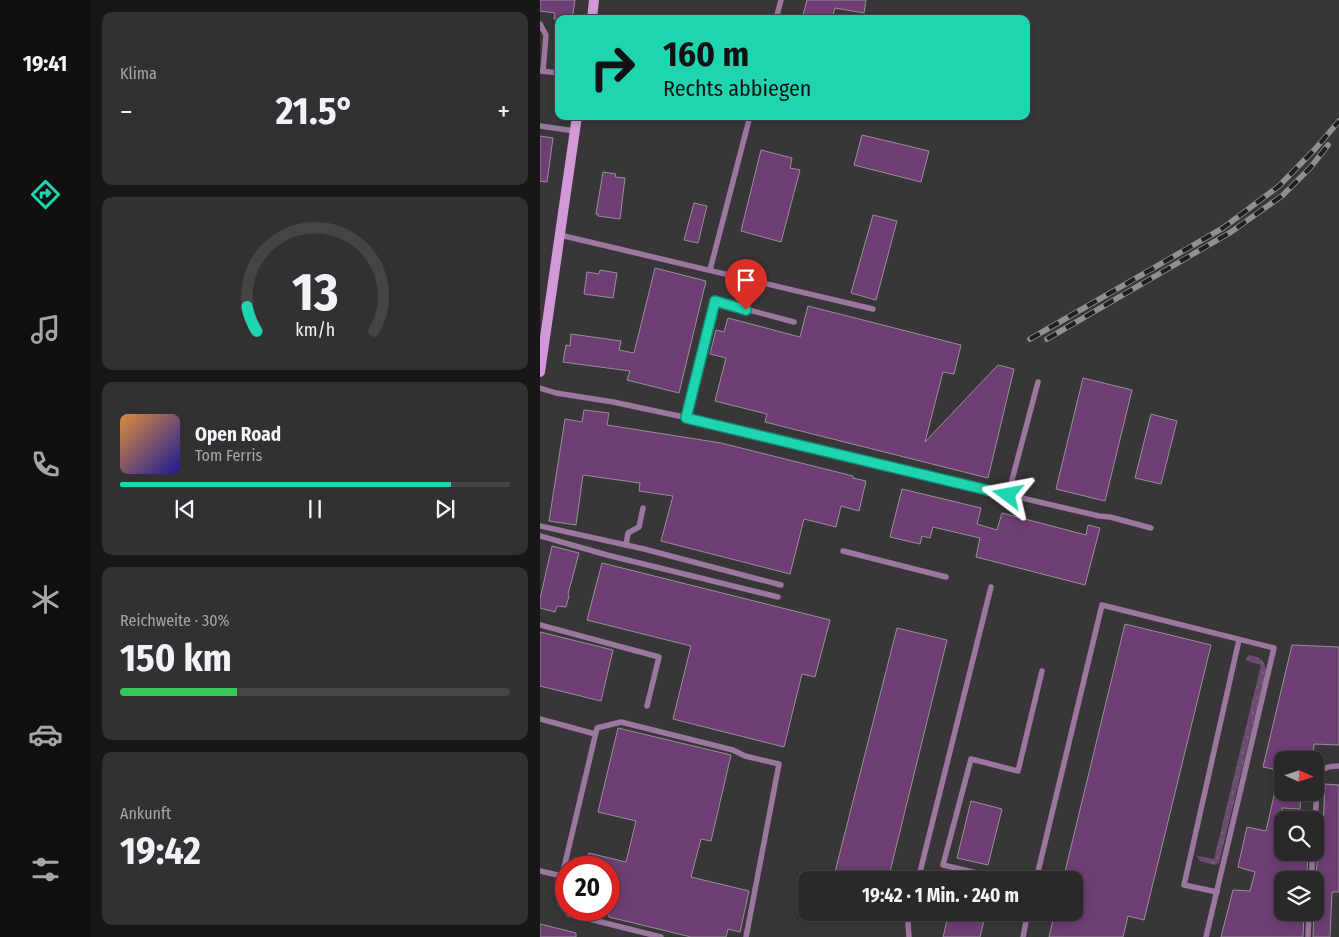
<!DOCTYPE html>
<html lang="de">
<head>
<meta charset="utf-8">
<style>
	body { margin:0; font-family:"Fira Sans Condensed",sans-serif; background:#333033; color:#f1f3f6; height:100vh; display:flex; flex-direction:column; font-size:19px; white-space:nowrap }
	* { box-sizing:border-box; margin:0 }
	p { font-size:16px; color:#a6a6a9 }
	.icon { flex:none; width:28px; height:28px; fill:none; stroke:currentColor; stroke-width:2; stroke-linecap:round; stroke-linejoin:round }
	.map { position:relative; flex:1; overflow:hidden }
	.sheet { display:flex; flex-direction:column; gap:12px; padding:12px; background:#181618; width:450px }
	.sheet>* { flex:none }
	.banner { position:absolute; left:15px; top:15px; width:475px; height:105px; border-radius:10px; box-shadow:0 2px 8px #0003,0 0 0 1px #474447; background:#1fd5b0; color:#111; overflow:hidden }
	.needle { width:32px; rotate:93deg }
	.controls { position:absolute; left:734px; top:751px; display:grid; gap:10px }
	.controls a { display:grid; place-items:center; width:50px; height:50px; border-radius:10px; background:#2b282b; box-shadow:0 2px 8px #0003,0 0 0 1px #474447; font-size:25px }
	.speed { position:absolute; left:15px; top:856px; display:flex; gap:10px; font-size:25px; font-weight:700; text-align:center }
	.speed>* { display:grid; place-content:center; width:65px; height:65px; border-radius:50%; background:#2b282b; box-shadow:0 2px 8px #0003,0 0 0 1px #474447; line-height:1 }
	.speed .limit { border:8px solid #d22; background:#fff; color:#111 }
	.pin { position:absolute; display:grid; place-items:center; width:42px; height:42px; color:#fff; margin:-51px -21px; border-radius:50% 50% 50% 0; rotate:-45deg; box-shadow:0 0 5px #0007 }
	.pin .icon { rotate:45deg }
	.me { position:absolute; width:55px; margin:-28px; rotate:283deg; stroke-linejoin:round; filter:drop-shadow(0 0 4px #0008) }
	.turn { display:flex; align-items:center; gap:18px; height:105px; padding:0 25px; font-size:22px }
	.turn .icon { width:65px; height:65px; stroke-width:2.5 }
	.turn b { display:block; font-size:35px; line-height:42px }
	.big { font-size:38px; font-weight:700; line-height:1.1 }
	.sheet .tile { flex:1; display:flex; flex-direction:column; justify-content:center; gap:8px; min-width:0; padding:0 18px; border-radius:10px; background:#333033 }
	.sheet .dial { align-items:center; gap:0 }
	.dial svg { height:130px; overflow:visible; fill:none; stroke:#474447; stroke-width:7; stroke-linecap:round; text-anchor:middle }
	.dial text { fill:#f1f3f6; stroke:none }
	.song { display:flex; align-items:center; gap:15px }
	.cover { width:60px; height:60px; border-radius:8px; background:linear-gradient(135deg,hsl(30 70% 55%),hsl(240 70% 35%)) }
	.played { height:5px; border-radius:2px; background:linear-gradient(90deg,#1fd5b0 85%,#474447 85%) }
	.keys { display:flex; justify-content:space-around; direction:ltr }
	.heat { display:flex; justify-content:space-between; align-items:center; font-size:28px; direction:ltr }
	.charge { height:8px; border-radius:4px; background:linear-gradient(90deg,#34c759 30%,#474447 0) }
	.trip { position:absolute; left:258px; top:871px; width:285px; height:50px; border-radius:10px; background:#2b282b; box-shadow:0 2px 8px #0003,0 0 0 1px #474447; font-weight:700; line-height:50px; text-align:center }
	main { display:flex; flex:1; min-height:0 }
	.tabs { display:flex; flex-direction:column; width:90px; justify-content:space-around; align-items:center; background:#111011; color:#a6a6a9 }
	.tabs .icon { width:35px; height:35px }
	.tabs .selected { color:#1fd5b0 }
	.tabs b { font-size:22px; color:#f1f3f6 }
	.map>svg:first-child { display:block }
	.green { fill:url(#green-dots) }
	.building { fill:#6e3d73; stroke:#959295 }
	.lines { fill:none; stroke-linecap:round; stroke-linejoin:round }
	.service { stroke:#9b769e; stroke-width:5.5 }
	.secondary { stroke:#d398d8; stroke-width:10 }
	.rail-casing { stroke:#928f92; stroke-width:5.5 }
	.rail { stroke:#1f1e1f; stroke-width:4; stroke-dasharray:11; stroke-linecap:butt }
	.route-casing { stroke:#148a72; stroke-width:12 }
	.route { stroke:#1fd5b0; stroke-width:9 }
</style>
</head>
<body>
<main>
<nav class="tabs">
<b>19:41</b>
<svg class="icon selected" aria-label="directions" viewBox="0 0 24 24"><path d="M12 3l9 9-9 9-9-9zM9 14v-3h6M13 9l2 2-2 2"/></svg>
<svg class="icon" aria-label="music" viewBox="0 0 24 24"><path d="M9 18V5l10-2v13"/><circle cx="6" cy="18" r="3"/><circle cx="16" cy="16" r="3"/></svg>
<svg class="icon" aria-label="phone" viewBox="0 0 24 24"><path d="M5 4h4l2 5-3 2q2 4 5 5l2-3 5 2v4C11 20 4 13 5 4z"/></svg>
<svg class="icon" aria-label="climate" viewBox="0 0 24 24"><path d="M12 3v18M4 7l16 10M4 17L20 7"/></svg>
<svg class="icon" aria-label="car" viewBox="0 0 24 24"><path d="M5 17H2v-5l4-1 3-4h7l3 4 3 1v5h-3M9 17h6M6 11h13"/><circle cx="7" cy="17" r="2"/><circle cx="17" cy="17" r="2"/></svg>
<svg class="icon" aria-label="filters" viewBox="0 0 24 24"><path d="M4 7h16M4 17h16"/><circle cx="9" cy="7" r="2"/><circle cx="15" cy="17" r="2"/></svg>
</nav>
<section class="sheet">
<div class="tile"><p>Klima</p>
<div class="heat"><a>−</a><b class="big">21.5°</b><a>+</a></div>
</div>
<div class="tile dial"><svg viewBox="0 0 100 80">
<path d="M14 69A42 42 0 1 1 86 69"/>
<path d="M14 69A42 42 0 0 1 8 54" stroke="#1fd5b0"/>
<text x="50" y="56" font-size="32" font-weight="700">13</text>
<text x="50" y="72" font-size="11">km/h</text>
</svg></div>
<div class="tile">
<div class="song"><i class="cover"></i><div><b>Open Road</b><p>Tom Ferris</p></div></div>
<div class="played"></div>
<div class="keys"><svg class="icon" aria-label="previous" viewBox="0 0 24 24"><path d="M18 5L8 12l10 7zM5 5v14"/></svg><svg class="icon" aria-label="pause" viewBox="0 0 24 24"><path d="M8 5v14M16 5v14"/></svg><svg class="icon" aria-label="next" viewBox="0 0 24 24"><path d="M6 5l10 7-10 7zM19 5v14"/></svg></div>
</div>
<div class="tile"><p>Reichweite · 30%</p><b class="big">150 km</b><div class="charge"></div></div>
<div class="tile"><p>Ankunft</p><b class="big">19:42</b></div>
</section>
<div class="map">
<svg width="799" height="937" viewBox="0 0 799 937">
	<defs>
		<pattern id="green-dots" width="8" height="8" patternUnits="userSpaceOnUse" patternTransform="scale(1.25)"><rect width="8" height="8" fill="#6b4b6e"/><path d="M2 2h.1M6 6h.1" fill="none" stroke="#806583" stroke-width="1.8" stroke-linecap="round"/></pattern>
	</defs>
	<rect width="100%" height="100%" fill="#393639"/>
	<!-- green -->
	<path class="green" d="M709,655C720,657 725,660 726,671L679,863L675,865L660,861L657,856L674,859L721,665L705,660Z"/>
	<!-- building -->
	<g class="building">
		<path d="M0,0H35L32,19H14L15,13L0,11Z"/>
		<path d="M267,0H326L324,13L295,8L292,19H262Z"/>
		<path d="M322,135L389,151L381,182L314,165Z"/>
		<path d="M0,136L13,138L7,182L0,181Z"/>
		<path d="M221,150L252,158L250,168L260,170L241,242L201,231Z"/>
		<path d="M63,172L76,174L75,177L85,178L80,219L58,216V214H56Z"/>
		<path d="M154,203L167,206L158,243L144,240Z"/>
		<path d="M333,215L357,221L336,300L311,293Z"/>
		<path d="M115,268L166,281L139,393L87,380L90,371L23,362L26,345L30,346L31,334L81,341L79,350L94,353Z"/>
		<path d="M60,270L77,273L73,298L44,294L47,272L59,274Z"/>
		<path d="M268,306L421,345L414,374L403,372L385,442L458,365L474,369L448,478L225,422L227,414L175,401L186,358L170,354L176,330L184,332L188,318L260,337Z"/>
		<path d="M543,378L592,390L565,501L516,489Z"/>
		<path d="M44,410L69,413L67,425L181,443L313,476V478L326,481L319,511L301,506L296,527L264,519L250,574L121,541L133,496L99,491L100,483L43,475L36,525L9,521L25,419L42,422Z"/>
		<path d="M611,414L637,421L621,484L595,478Z"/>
		<path d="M362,489L441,508L437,524L457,530L462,513L546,535L548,525L560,528L545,585L436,557L440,538L393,527L390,538L382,536L380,544L350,537Z"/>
		<path d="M12,546L39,553L28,594L29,596L26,607L17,606L15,612L0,608V599Z"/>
		<path d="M62,563L290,620L275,677L262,674L244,747L133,719L151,646L47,620Z"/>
		<path d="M585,624L671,645L604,920L588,916L583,937H509L515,912H534V880H523Z"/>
		<path d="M357,628L407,640L348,880H293Z"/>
		<path d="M0,632L73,650L61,701L0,686Z"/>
		<path d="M752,645L799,647V745L774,744L773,760H742V771L723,767Z"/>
		<path d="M78,728L191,755L171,841L161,839L151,877L209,891L200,932L188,929L186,937H151L69,917V868H45L49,853L86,862L96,821L58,812Z"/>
		<path d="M738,778H742V794L761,795L760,809L742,808V852H768L767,874L742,873V912H764L763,937H681L693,890L710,891L715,872L698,867L707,827L726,831Z"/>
		<path d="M785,784L799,785V892H792L790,937H773L774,912H779L781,875L776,874L778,852H782Z"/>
		<path d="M431,801L462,809L448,865L417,858Z"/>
		<path d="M409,912H446L440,937H403Z"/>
		<path d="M0,924L36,933V937H0Z"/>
	</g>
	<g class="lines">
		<!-- service -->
		<g class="service">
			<path d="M236,19L241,0"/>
			<path d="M0,24L6,35L3,71"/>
			<path d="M1,71L19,73"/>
			<path d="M0,126L35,131"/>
			<path d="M20,235L333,309"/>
			<path d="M170,270L210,116"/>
			<path d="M0,388L16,393L73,402L153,419L216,436L559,516L570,517L611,528"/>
			<path d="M146,418L175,301L254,322"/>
			<path d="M468,495L498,382"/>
			<path d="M0,526L104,549L241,585"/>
			<path d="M0,536L67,555L238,597"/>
			<path d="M86,545L88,533L99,527L103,508"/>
			<path d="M303,551L406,577"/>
			<path d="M0,625L119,657L107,706"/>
			<path d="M0,719L55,734"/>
			<path d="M775,820L778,775C783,767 790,766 799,766"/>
			<path d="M0,871L22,876"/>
			<path d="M454,877L403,865L431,759L478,771L502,671"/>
			<path d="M378,880L451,587"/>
			<path d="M496,880L562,605L734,648L666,937"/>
			<path d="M771,880L773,852"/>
			<path d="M677,892L644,885L699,640"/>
			<path d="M121,937L29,914L21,904L22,876L57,728L81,722L193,750L205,756L239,764L206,937"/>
			<path d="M369,937L368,923L370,912"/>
			<path d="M483,937L488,912"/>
			<path d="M768,937L769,912"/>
		</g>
		<!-- secondary -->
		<g class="secondary">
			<path d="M52,19L54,0"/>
			<path d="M0,372L37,116"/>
		</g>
		<defs>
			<g id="rail">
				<path d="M490,339L683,228L739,186L776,148L799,121"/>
				<path d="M507,339L691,232L743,195L770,168L788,145"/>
			</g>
		</defs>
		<!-- rail casing -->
		<use href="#rail" class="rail-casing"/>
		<!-- rail -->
		<use href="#rail" class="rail"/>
	</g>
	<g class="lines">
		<defs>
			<path id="route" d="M206,310L175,301L146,418L468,495"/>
		</defs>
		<!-- route casing -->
		<use href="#route" class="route-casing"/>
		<!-- route -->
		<use href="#route" class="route"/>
	</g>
</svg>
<div class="controls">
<a><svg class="needle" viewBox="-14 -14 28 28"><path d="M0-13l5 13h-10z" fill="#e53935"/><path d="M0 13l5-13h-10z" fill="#a6a6a9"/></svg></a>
<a><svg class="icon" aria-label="search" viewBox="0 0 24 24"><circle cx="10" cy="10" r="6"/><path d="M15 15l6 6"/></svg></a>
<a><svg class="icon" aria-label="layers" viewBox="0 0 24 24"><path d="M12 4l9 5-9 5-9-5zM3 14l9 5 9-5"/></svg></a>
</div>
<div class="speed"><div class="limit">20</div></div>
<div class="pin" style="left:206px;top:310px;background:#d93025"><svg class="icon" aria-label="arrive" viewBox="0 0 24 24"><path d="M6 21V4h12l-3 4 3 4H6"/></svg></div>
<svg class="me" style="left:468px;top:495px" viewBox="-20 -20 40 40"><path d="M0-17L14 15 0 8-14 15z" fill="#1fd5b0" stroke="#fff" stroke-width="4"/></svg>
<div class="trip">19:42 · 1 Min. · 240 m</div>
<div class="banner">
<div class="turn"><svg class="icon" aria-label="right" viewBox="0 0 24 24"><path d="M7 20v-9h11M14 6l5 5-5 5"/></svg><div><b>160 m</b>Rechts abbiegen</div></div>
</div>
</div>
</main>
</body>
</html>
